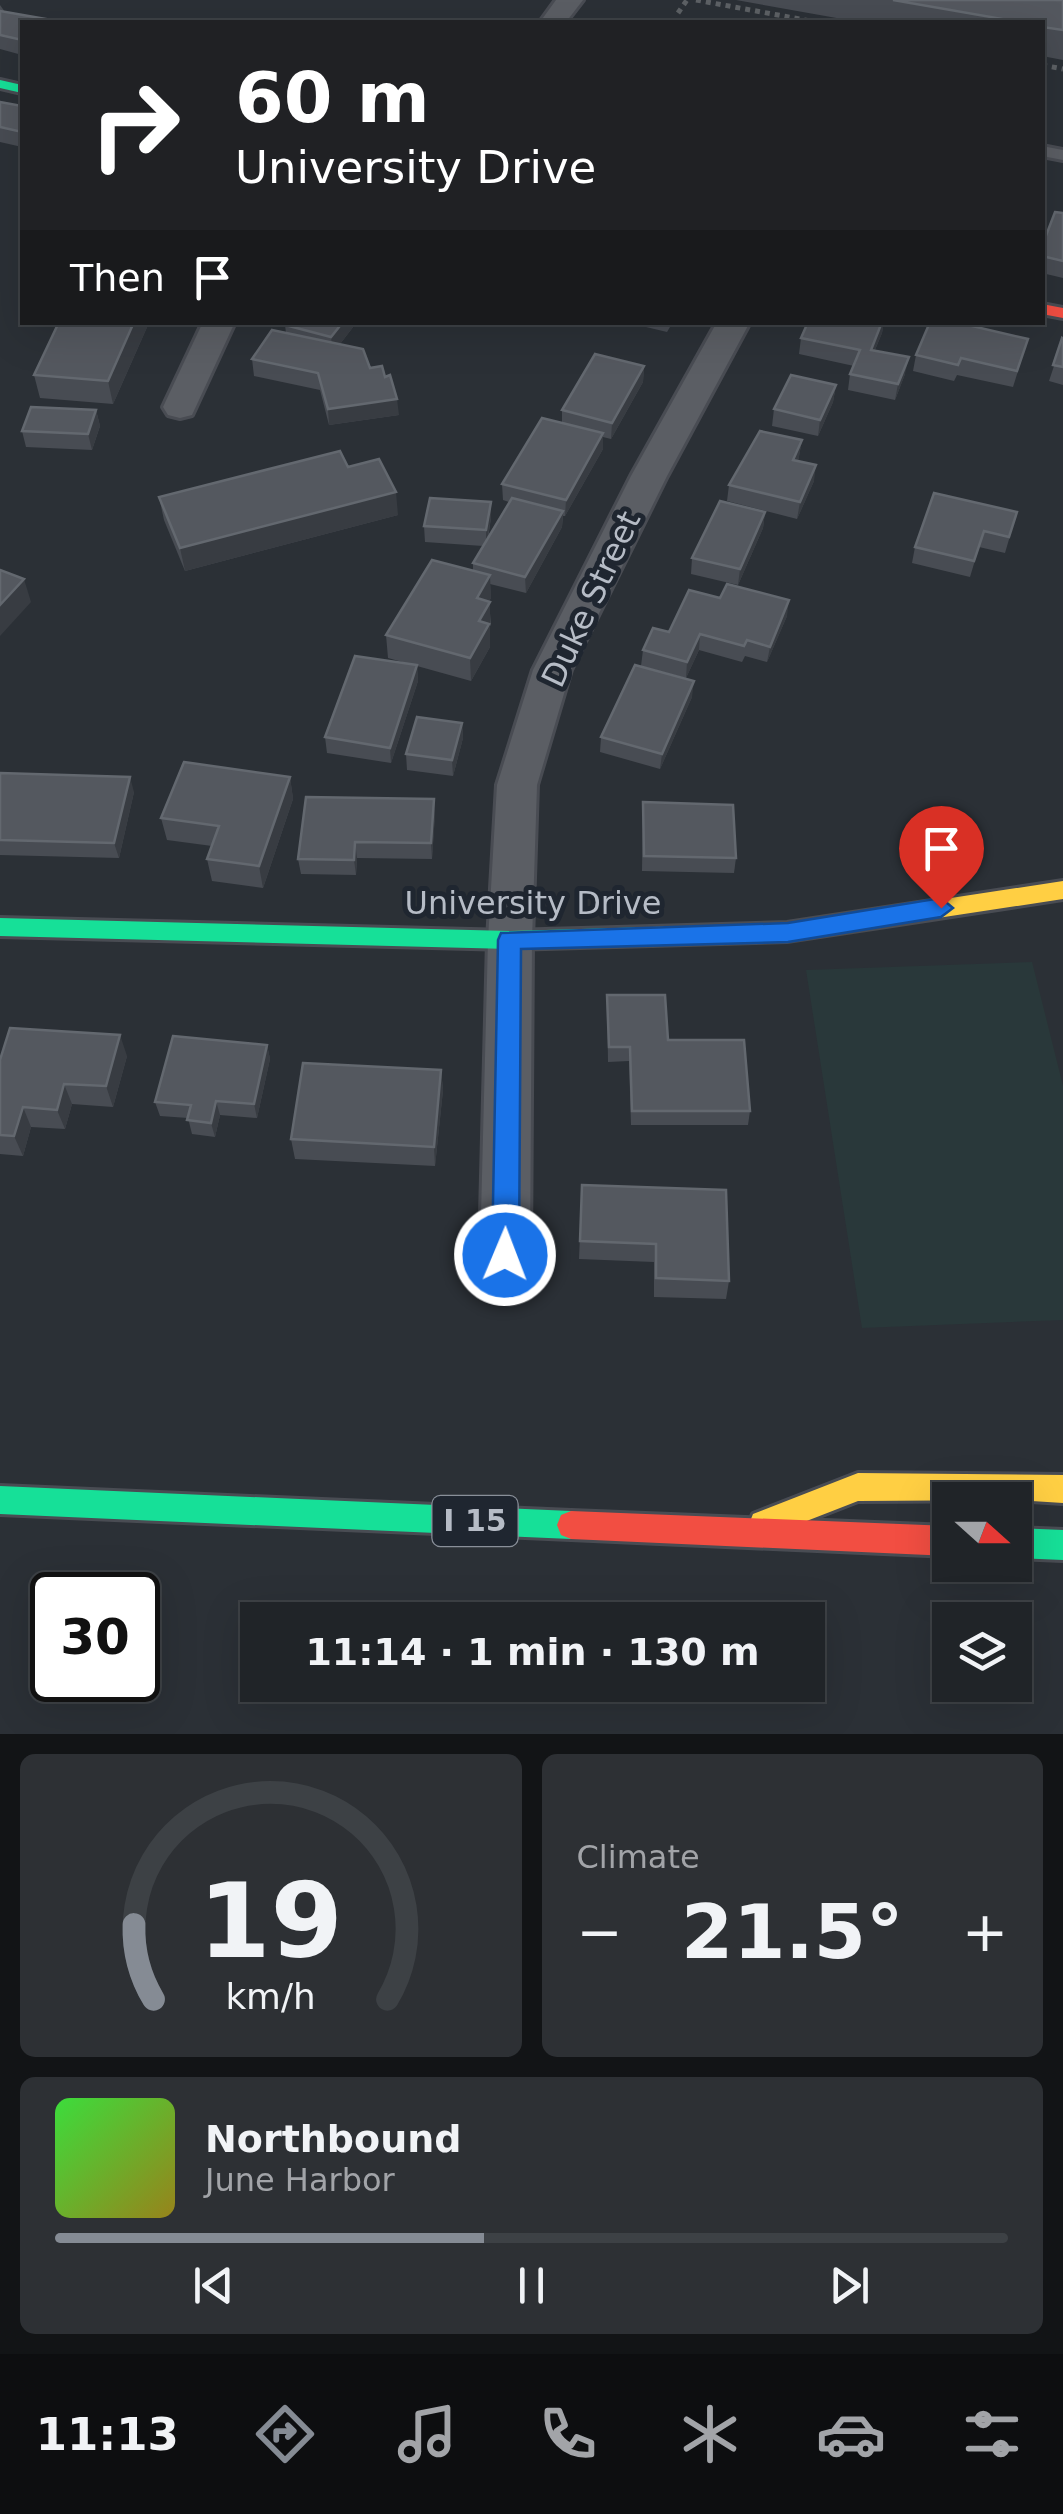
<!DOCTYPE html>
<html lang="en">
<head>
<meta charset="utf-8">
<style>
	body { margin:0; font-family:"DejaVu Sans",sans-serif; background:#2d3034; color:#f1f3f6; height:100vh; display:flex; flex-direction:column; font-size:38px; white-space:nowrap }
	* { box-sizing:border-box; margin:0 }
	p { font-size:32px; color:#a2a4a8 }
	.icon { flex:none; width:55px; height:55px; fill:none; stroke:currentColor; stroke-width:2; stroke-linecap:round; stroke-linejoin:round }
	.map { position:relative; height:1734px; overflow:hidden }
	.sheet { display:flex; flex-direction:column; gap:20px; padding:20px; background:#121416; flex:1 }
	.sheet>* { flex:none }
	.banner { position:absolute; left:20px; top:20px; width:1025px; height:305px; border-radius:0px; box-shadow:0 10px 40px #0002,0 0 0 2px #3d4145; background:#202124; color:#fff; overflow:hidden }
	.needle { width:65px; rotate:111deg }
	.tools { position:absolute; left:932px; top:1482px; display:grid; gap:20px }
	.tools a { display:grid; place-items:center; width:100px; height:100px; border-radius:0px; background:#202428; box-shadow:0 10px 40px #0002,0 0 0 2px #3d4145; font-size:50px }
	.speed { position:absolute; left:30px; top:1572px; display:flex; gap:20px; font-size:50px; font-weight:700; text-align:center }
	.speed>* { display:grid; place-content:center; width:130px; height:130px; border-radius:50%; background:#202428; box-shadow:0 10px 40px #0002,0 0 0 2px #3d4145; line-height:1 }
	.speed .limit { border:5px solid #111; border-radius:15px; background:#fff; color:#111 }
	.pin { position:absolute; display:grid; place-items:center; width:85px; height:85px; color:#fff; margin:-102px -42px; border-radius:50% 50% 50% 0; rotate:-45deg; box-shadow:0 0 10px #0007 }
	.pin .icon { rotate:45deg }
	.me { position:absolute; width:110px; margin:-55px; rotate:1deg; stroke-linejoin:round; filter:drop-shadow(0 0 8px #0008) }
	.turn { display:flex; align-items:center; gap:35px; height:210px; padding:0 50px; font-size:45px }
	.turn .icon { width:130px; height:130px; stroke-width:2.5 }
	.turn b { display:block; font-size:70px; line-height:85px }
	.then { display:flex; align-items:center; height:95px; padding:0 50px; background:#0003; gap:20px; font-size:38px }
	.big { font-size:75px; font-weight:600; line-height:1.1 }
	.sheet .card { flex:1; display:flex; flex-direction:column; justify-content:center; gap:15px; min-width:0; padding:0 35px; border-radius:15px; background:#2d3034 }
	.sheet .dial { align-items:center; gap:0 }
	.dial svg { height:260px; overflow:visible; fill:none; stroke:#3d4145; stroke-width:7; stroke-linecap:round; text-anchor:middle }
	.dial text { fill:#f1f3f6; stroke:none }
	.song { display:flex; align-items:center; gap:30px }
	.cover { width:120px; height:120px; border-radius:15px; background:linear-gradient(135deg,hsl(120 70% 55%),hsl(50 70% 35%)) }
	.played { height:10px; border-radius:5px; background:linear-gradient(90deg,#858b94 45%,#3d4145 45%) }
	.keys { display:flex; justify-content:space-around; direction:ltr }
	.heat { display:flex; justify-content:space-between; align-items:center; font-size:55px; direction:ltr }
	.sheet .tiles { flex:1; display:grid; gap:20px; grid-template-columns:1fr 1fr }
	.card:last-child { grid-column:span 2 }
	.trip { position:absolute; left:240px; top:1602px; width:585px; height:100px; border-radius:0px; background:#202428; box-shadow:0 10px 40px #0002,0 0 0 2px #3d4145; font-weight:600; line-height:100px; text-align:center }
	.tab-bar { display:flex; height:160px; justify-content:space-around; align-items:center; background:#0d0e10; color:#a2a4a8 }
	.tab-bar .icon { width:70px; height:70px }
	.tab-bar .active { color:#858b94 }
	.tab-bar b { font-size:45px; color:#f1f3f6 }
	.map>svg:first-child { display:block }
	.green { fill:#29383a }
	.lines { fill:none; stroke-linecap:round; stroke-linejoin:round }
	.lane-casing { stroke:#494c53; stroke-width:6 }
	.street-casing { stroke:#494c53; stroke-width:6 }
	.fast-casing { stroke:#494c53; stroke-width:6 }
	.slow-casing { stroke:#494c53; stroke-width:6 }
	.jam-casing { stroke:#494c53; stroke-width:6 }
	.path { stroke:#5d6165; stroke-width:5; stroke-dasharray:5 5; stroke-linecap:butt }
	.lane { fill:#5b5e64; fill-rule:evenodd }
	.street { fill:#5b5e64; fill-rule:evenodd }
	.fast { fill:#16e098; fill-rule:evenodd }
	.slow { fill:#ffcf43; fill-rule:evenodd }
	.jam { fill:#f24e42; fill-rule:evenodd }
	.wall { fill:#484c53 }
	.shaded-wall { fill:#383c42 }
	.building { fill:#54585f; stroke:#63686f; stroke-width:2.5 }
	.route { fill:#1a73e8; stroke:#114b97; stroke-width:2.5 }
	.labels { text-anchor:middle; stroke-width:10; stroke-linejoin:round; paint-order:stroke }
	.shield { fill:#1f2630; stroke:#898f99; stroke-width:2.5 }
	.shield-label { font-size:30px; font-weight:bold; fill:#b6bcc6 }
	.street-label { font-size:32px; fill:#b6bcc6; stroke:#1f2630 }
</style>
</head>
<body>
<div class="map">
<svg width="1063" height="1734" viewBox="0 0 1063 1734">
	<rect width="100%" height="100%" fill="#2b3036"/>
	<!-- green -->
	<path class="green" d="M1032,962L1063,1086V1320L862,1328L806,970Z"/>
	<g class="lines">
		<defs>
			<path id="lane" d="M1042,146L1063,150V160L1042,156Z"/>
			<g id="street">
				<path d="M556,0H583L566,22H540Z"/>
				<path d="M203,322H235L192,415L180,418L168,415L163,407Z"/>
				<path d="M717,322H750L667,476L571,670L537,785L532,940L530,1255L523,1271L505,1278L487,1271L480,1255L488,940L497,785L533,670L631,476Z"/>
			</g>
			<g id="fast">
				<path d="M0,80L22,85V93L0,88Z"/>
				<path d="M0,918L510,931L652,927L660,929L664,936L660,943L652,945L510,949L0,936Z"/>
				<path d="M0,1486L571,1511L581,1515L585,1525L581,1535L571,1539L0,1514Z"/>
				<path d="M1015,1528L1063,1530V1560L1015,1558Z"/>
			</g>
			<g id="slow">
				<path d="M1063,881V899L787,941L652,945L644,943L640,936L644,929L652,927L787,923Z"/>
				<path d="M858,1473L1063,1475V1503L1015,1500L858,1501L763,1538L753,1534L749,1524L753,1514Z"/>
			</g>
			<g id="jam">
				<path d="M1042,304L1063,308V318L1042,314Z"/>
				<path d="M571,1511L950,1526V1556L571,1539L561,1535L557,1525L561,1515Z"/>
			</g>
		</defs>
		<!-- lane casing -->
		<use href="#lane" class="lane-casing"/>
		<!-- street casing -->
		<use href="#street" class="street-casing"/>
		<!-- fast casing -->
		<use href="#fast" class="fast-casing"/>
		<!-- slow casing -->
		<use href="#slow" class="slow-casing"/>
		<!-- jam casing -->
		<use href="#jam" class="jam-casing"/>
		<!-- path -->
		<g class="path">
			<path d="M696,0L816,22"/>
			<path d="M678,13L687,0"/>
			<path d="M1042,65L1063,69"/>
		</g>
		<!-- lane -->
		<use href="#lane" class="lane"/>
		<!-- street -->
		<use href="#street" class="street"/>
		<!-- fast -->
		<use href="#fast" class="fast"/>
		<!-- slow -->
		<use href="#slow" class="slow"/>
		<!-- jam -->
		<use href="#jam" class="jam"/>
	</g>
	<!-- wall -->
	<g class="wall">
		<path d="M736,0H1063V60L1042,56V22H859Z"/>
		<path d="M0,5L5,12L22,22V55L0,49Z"/>
		<path d="M0,102L22,106V147L0,142Z"/>
		<path d="M1063,213V278L1042,273V246Z"/>
		<path d="M59,322H148V325L113,404L40,398L34,375Z"/>
		<path d="M357,322L340,344L370,368L399,415L329,425L320,390L254,376L252,359L286,333L285,325Z"/>
		<path d="M625,322H673L667,332Z"/>
		<path d="M808,322H884L882,333L875,350L905,374L895,400L848,390L850,374L854,366L799,354L801,338Z"/>
		<path d="M1028,339L1013,387L957,375L954,381L913,371L916,355Z"/>
		<path d="M1063,339V385L1049,381Z"/>
		<path d="M644,366L643,382L611,439L603,437V449L565,516H563L562,527L526,593L490,584L491,598L489,601L491,625L489,627L490,647L471,681L417,666L418,681L391,763L327,753L325,737L413,665L388,658L386,635L473,571V563L483,546L425,542L424,526L491,518L488,539L509,502L503,500L502,484L562,423V410Z"/>
		<path d="M836,385L833,402L818,436L772,426L774,409Z"/>
		<path d="M96,410L100,426L92,450L26,447L22,431Z"/>
		<path d="M802,440L798,461L814,481L797,519L727,501L729,485Z"/>
		<path d="M348,467L398,515L185,571L164,520L159,497Z"/>
		<path d="M765,512L763,528L738,585L691,574L692,558Z"/>
		<path d="M1017,512L1005,553L979,547L970,577L912,563L915,547Z"/>
		<path d="M787,616L767,662L745,656L742,662L699,650L686,678L641,666L643,650L669,632Z"/>
		<path d="M692,697L660,769L600,752L601,737Z"/>
		<path d="M462,723L463,738L453,776L407,770L406,754Z"/>
		<path d="M0,773L134,792L119,858L0,855Z"/>
		<path d="M290,777L293,799L263,888L212,881L207,859L212,846L167,840L161,818Z"/>
		<path d="M643,802L736,858L734,873L642,871Z"/>
		<path d="M435,814L432,859L357,858L356,875L301,874L298,859Z"/>
		<path d="M607,995L750,1111L748,1125H631L629,1061L608,1062Z"/>
		<path d="M267,1045L270,1059L257,1118L220,1115L215,1137L192,1134L188,1118L160,1116L155,1102Z"/>
		<path d="M127,1056L113,1107L72,1104L65,1129L31,1127L23,1156L0,1154V1060Z"/>
		<path d="M441,1070L443,1090L435,1166L295,1159L291,1139Z"/>
		<path d="M582,1185L729,1281L726,1299L654,1297V1262L579,1259Z"/>
	</g>
	<!-- shaded-wall -->
	<g class="shaded-wall">
		<path d="M134,322H148V325L113,404L108,381Z"/>
		<path d="M343,322H357L333,353L331,337Z"/>
		<path d="M882,322H884L882,333L868,366L871,350Z"/>
		<path d="M909,357L905,374L895,400L898,384Z"/>
		<path d="M644,366L643,382L611,439L612,423Z"/>
		<path d="M836,385L833,402L818,436L820,420Z"/>
		<path d="M397,399L399,415L329,425L328,409Z"/>
		<path d="M96,410L100,426L92,450L88,434Z"/>
		<path d="M603,433V449L565,516L566,500Z"/>
		<path d="M802,440L799,457L791,476L793,460Z"/>
		<path d="M816,465L814,481L797,519L800,502Z"/>
		<path d="M396,492L398,515L185,571L180,548Z"/>
		<path d="M491,502V518L486,546V530Z"/>
		<path d="M563,511L562,527L526,593L525,577Z"/>
		<path d="M765,512L763,528L738,585L740,569Z"/>
		<path d="M490,575L491,598L478,621L477,598Z"/>
		<path d="M24,579L31,602L0,636V605Z"/>
		<path d="M789,600L787,616L767,662L770,647Z"/>
		<path d="M490,602V647L471,681L470,658L479,621Z"/>
		<path d="M700,634L699,650L686,678L687,662Z"/>
		<path d="M417,665L418,681L391,763L390,748Z"/>
		<path d="M694,681L692,697L660,769L662,754Z"/>
		<path d="M462,723L463,738L453,776L452,760Z"/>
		<path d="M130,777L134,792L119,858L114,843Z"/>
		<path d="M290,777L293,799L263,888L259,866Z"/>
		<path d="M434,799L435,814L432,859L431,843Z"/>
		<path d="M355,842L357,858L356,875L354,860Z"/>
		<path d="M120,1035L127,1056L113,1107L106,1086Z"/>
		<path d="M267,1045L270,1059L257,1118L254,1104Z"/>
		<path d="M441,1070L443,1090L435,1166L434,1147Z"/>
		<path d="M64,1084L72,1104L65,1129L57,1110Z"/>
		<path d="M216,1101L220,1115L215,1137L211,1123Z"/>
		<path d="M23,1107L31,1127L23,1156L14,1136Z"/>
	</g>
	<!-- building -->
	<g class="building">
		<path d="M893,0H1063V30L1042,27V22H1019Z"/>
		<path d="M0,11L63,22H22V40L0,35Z"/>
		<path d="M0,102L22,106V132L0,127Z"/>
		<path d="M1055,212L1063,213V261L1042,256V246Z"/>
		<path d="M59,322H134L108,381L34,375Z"/>
		<path d="M287,322H343L331,337L285,325Z"/>
		<path d="M808,322H882L871,350L909,357L898,384L850,374L860,350L801,338Z"/>
		<path d="M930,322H955L1028,339L1017,371L961,358L958,365L916,355Z"/>
		<path d="M272,330L363,349L370,368L382,366L385,377L390,375L397,399L328,409L318,373L252,359Z"/>
		<path d="M1062,338L1063,339V367L1053,365Z"/>
		<path d="M595,354L644,366L612,423L562,410Z"/>
		<path d="M791,375L836,385L820,420L774,409Z"/>
		<path d="M31,407L96,410L88,434L22,431Z"/>
		<path d="M542,418L603,433L566,500L502,484Z"/>
		<path d="M760,431L802,440L793,460L816,465L800,502L729,485Z"/>
		<path d="M340,451L348,467L379,459L396,492L180,548L159,497Z"/>
		<path d="M934,493L1017,512L1009,537L984,531L974,561L915,547Z"/>
		<path d="M430,498L491,502L486,530L424,526Z"/>
		<path d="M512,498L563,511L525,577L473,563Z"/>
		<path d="M720,501L765,512L740,569L692,558Z"/>
		<path d="M432,560L490,575L477,598L490,602L479,621L489,624L470,658L386,635Z"/>
		<path d="M0,570L24,579L0,605Z"/>
		<path d="M727,584L789,600L770,647L747,640L744,646L700,634L687,662L643,650L653,628L669,632L689,590L720,598Z"/>
		<path d="M355,656L417,665L390,748L325,737Z"/>
		<path d="M635,665L694,681L662,754L601,737Z"/>
		<path d="M417,717L462,723L452,760L406,754Z"/>
		<path d="M184,762L290,777L259,866L207,859L219,826L161,818Z"/>
		<path d="M0,773L130,777L114,843L0,840Z"/>
		<path d="M306,797L434,799L431,843L355,842L354,860L298,859Z"/>
		<path d="M643,802L733,805L736,858L644,856Z"/>
		<path d="M607,995H665L668,1040H744L750,1111H632L630,1047H609Z"/>
		<path d="M10,1028L120,1035L106,1086L64,1084L57,1110L23,1107L14,1136L0,1135V1060Z"/>
		<path d="M173,1036L267,1045L254,1104L216,1101L211,1123L187,1120L191,1105L155,1102Z"/>
		<path d="M303,1063L441,1070L434,1147L291,1139Z"/>
		<path d="M582,1185L726,1190L729,1281L656,1278V1244L580,1241Z"/>
	</g>
	<!-- route -->
	<path class="route" d="M941,898L953,908L941,917L788,942L521,949L519,1255L515,1264L505,1267L496,1264L492,1255L498,940L501,933L788,923Z"/>
	<g class="labels">
		<!-- shield labels -->
		<rect class="shield" x="432.5" y="1496" width="85" height="50" rx="8"/>
		<g class="shield-label">
			<text x="475" y="1531">I 15</text>
		</g>
		<!-- street labels -->
		<g class="street-label">
			<text transform="translate(591 599) rotate(-65)" y="11">Duke Street</text>
			<text x="533" y="914">University Drive</text>
		</g>
	</g>
</svg>
<div class="tools">
<a><svg class="needle" viewBox="-14 -14 28 28"><path d="M0-13l5 13h-10z" fill="#e53935"/><path d="M0 13l5-13h-10z" fill="#a2a4a8"/></svg></a>
<a><svg class="icon" aria-label="layers" viewBox="0 0 24 24"><path d="M12 4l9 5-9 5-9-5zM3 14l9 5 9-5"/></svg></a>
</div>
<div class="speed"><div class="limit">30</div></div>
<div class="pin" style="left:941px;top:908px;background:#d93025"><svg class="icon" aria-label="arrive" viewBox="0 0 24 24"><path d="M6 21V4h12l-3 4 3 4H6"/></svg></div>
<svg class="me" style="left:505px;top:1255px" viewBox="-20 -20 40 40"><circle r="17" fill="#1a73e8" stroke="#fff" stroke-width="3"/><path d="M0-11L8 9 0 5-8 9z" fill="#fff"/></svg>
<div class="trip">11:14 · 1 min · 130 m</div>
<div class="banner">
<div class="turn"><svg class="icon" aria-label="right" viewBox="0 0 24 24"><path d="M7 20v-9h11M14 6l5 5-5 5"/></svg><div><b>60 m</b>University Drive</div></div>
<div class="then">Then<svg class="icon" aria-label="arrive" viewBox="0 0 24 24"><path d="M6 21V4h12l-3 4 3 4H6"/></svg></div>
</div>
</div>
<section class="sheet">
<div class="tiles">
<div class="card dial"><svg viewBox="0 0 100 80">
<path d="M14 69A42 42 0 1 1 86 69"/>
<path d="M14 69A42 42 0 0 1 8 46" stroke="#858b94"/>
<text x="50" y="56" font-size="32" font-weight="700">19</text>
<text x="50" y="72" font-size="11">km/h</text>
</svg></div>
<div class="card"><p>Climate</p>
<div class="heat"><a>−</a><b class="big">21.5°</b><a>+</a></div>
</div>
<div class="card">
<div class="song"><i class="cover"></i><div><b>Northbound</b><p>June Harbor</p></div></div>
<div class="played"></div>
<div class="keys"><svg class="icon" aria-label="previous" viewBox="0 0 24 24"><path d="M18 5L8 12l10 7zM5 5v14"/></svg><svg class="icon" aria-label="pause" viewBox="0 0 24 24"><path d="M8 5v14M16 5v14"/></svg><svg class="icon" aria-label="next" viewBox="0 0 24 24"><path d="M6 5l10 7-10 7zM19 5v14"/></svg></div>
</div>
</div>
</section>
<nav class="tab-bar">
<b>11:13</b>
<svg class="icon active" aria-label="directions" viewBox="0 0 24 24"><path d="M12 3l9 9-9 9-9-9zM9 14v-3h6M13 9l2 2-2 2"/></svg>
<svg class="icon" aria-label="music" viewBox="0 0 24 24"><path d="M9 18V5l10-2v13"/><circle cx="6" cy="18" r="3"/><circle cx="16" cy="16" r="3"/></svg>
<svg class="icon" aria-label="phone" viewBox="0 0 24 24"><path d="M5 4h4l2 5-3 2q2 4 5 5l2-3 5 2v4C11 20 4 13 5 4z"/></svg>
<svg class="icon" aria-label="climate" viewBox="0 0 24 24"><path d="M12 3v18M4 7l16 10M4 17L20 7"/></svg>
<svg class="icon" aria-label="car" viewBox="0 0 24 24"><path d="M5 17H2v-5l4-1 3-4h7l3 4 3 1v5h-3M9 17h6M6 11h13"/><circle cx="7" cy="17" r="2"/><circle cx="17" cy="17" r="2"/></svg>
<svg class="icon" aria-label="filters" viewBox="0 0 24 24"><path d="M4 7h16M4 17h16"/><circle cx="9" cy="7" r="2"/><circle cx="15" cy="17" r="2"/></svg>
</nav>
</body>
</html>
